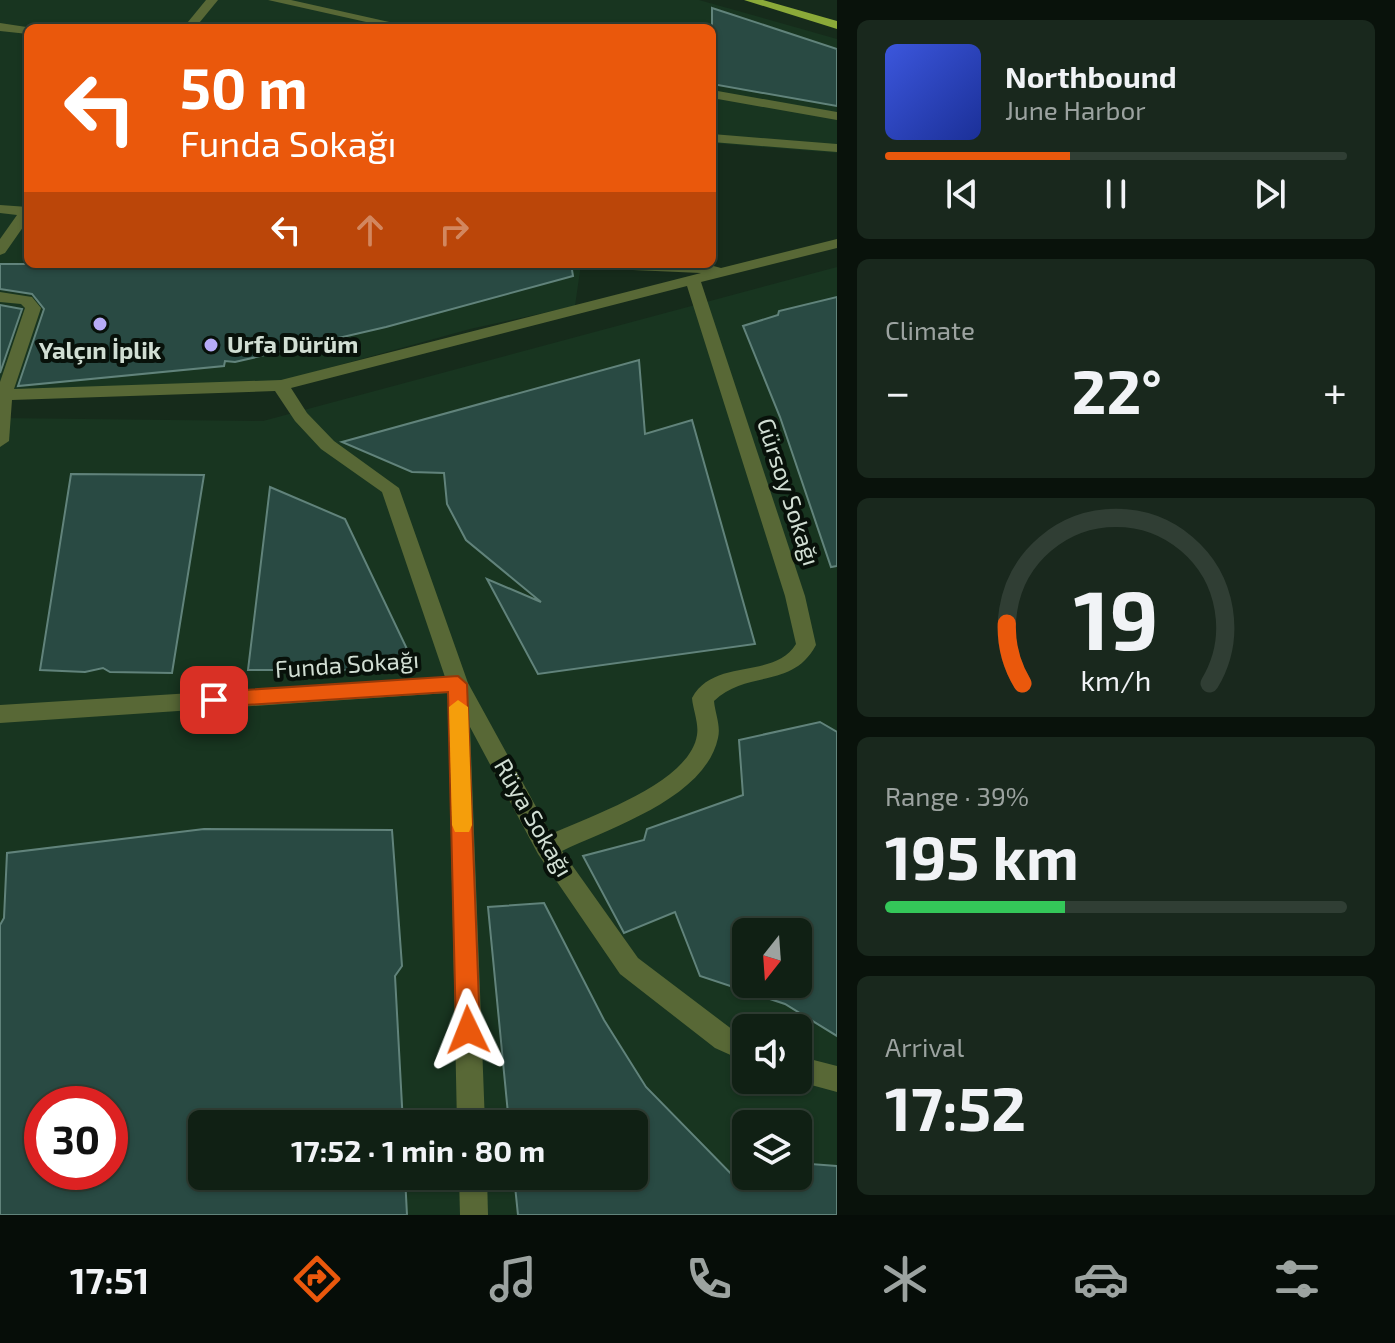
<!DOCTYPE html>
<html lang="en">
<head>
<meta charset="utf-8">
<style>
	body { margin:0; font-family:"Exo 2",sans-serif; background:#19281d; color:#f1f3f6; height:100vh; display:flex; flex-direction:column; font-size:30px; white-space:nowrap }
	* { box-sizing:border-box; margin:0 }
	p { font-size:26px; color:#9ca3a0 }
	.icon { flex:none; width:44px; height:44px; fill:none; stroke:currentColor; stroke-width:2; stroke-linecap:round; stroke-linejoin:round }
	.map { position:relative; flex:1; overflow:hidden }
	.panel { display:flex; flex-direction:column; gap:20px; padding:20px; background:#09120b; width:558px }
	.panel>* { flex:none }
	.top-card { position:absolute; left:24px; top:24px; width:692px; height:244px; border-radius:12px; box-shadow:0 2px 6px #0004,0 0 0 2px #303e34; background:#ea580c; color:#fff; overflow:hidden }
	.needle { width:52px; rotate:197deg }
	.tools { position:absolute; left:732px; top:918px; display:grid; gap:16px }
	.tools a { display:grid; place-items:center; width:80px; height:80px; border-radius:12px; background:#102014; box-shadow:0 2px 6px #0004,0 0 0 2px #303e34; font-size:40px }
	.speed { position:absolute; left:24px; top:1086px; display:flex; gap:16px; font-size:40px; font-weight:700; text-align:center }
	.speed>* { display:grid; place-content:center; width:104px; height:104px; border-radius:50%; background:#102014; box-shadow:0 2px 6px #0004,0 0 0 2px #303e34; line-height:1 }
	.speed .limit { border:12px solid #d22; background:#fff; color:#111 }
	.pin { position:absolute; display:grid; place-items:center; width:68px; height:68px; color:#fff; margin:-34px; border-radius:16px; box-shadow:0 4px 12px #0006 }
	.me { position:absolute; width:88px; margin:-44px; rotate:358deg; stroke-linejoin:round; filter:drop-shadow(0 0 6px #0008) }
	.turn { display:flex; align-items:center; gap:28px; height:168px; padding:0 24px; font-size:36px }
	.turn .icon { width:104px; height:104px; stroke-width:2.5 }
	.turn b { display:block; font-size:56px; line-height:68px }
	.lanes { display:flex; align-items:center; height:76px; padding:0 24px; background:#0003; justify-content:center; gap:40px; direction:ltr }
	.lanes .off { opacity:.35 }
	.big { font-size:60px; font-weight:700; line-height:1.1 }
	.panel .widget { flex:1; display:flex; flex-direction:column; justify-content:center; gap:12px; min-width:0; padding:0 28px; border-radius:12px; background:#19281d }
	.panel .dial { align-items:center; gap:0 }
	.dial svg { height:208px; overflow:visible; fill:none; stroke:#303e34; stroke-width:7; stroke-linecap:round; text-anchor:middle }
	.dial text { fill:#f1f3f6; stroke:none }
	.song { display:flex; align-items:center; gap:24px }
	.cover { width:96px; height:96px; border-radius:12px; background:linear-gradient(135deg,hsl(230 70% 55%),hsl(230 70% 35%)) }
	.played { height:8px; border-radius:4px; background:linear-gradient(90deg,#ea580c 40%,#303e34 40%) }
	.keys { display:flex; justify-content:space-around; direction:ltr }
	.heat { display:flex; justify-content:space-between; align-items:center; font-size:44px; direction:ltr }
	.charge { height:12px; border-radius:6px; background:linear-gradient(90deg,#34c759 39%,#303e34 0) }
	.trip { position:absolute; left:188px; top:1110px; width:460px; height:80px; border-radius:12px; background:#102014; box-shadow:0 2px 6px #0004,0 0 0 2px #303e34; font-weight:700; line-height:80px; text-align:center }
	.dock { display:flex; height:128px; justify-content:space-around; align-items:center; background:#060d08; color:#9ca3a0 }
	.dock .icon { width:56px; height:56px }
	.dock .selected { color:#ea580c }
	.dock b { font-size:36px; color:#f1f3f6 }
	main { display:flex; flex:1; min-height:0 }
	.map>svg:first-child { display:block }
	.built { fill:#183520; fill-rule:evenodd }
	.building { fill:#294a43; stroke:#61837b; stroke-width:2; fill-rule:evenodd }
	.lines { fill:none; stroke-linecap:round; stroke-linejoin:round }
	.minor { fill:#586836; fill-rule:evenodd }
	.major { fill:#8baa39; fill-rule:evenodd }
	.route { fill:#ea580c; stroke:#983908; stroke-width:2 }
	.slow { fill:#f59e0b }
	.poi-dot { fill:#b7abf7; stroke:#08110a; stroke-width:3 }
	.labels { text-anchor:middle; stroke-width:8; stroke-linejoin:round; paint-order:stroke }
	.poi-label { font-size:24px; font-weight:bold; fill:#d1ded3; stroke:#08110a; text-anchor:start }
	.street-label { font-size:24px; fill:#d1ded3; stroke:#08110a }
</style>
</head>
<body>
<main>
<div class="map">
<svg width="837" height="1215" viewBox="0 0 837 1215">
	<rect width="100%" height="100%" fill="#162b1b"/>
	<!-- built -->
	<g class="built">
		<path d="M0,0H699L837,39V153L712,143V28H28V264H581L575,306L470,329L278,382L0,390Z"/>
		<path d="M837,267V1215H0V418L263,421ZM746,932H798V984H746ZM746,1028H798V1080H746ZM42,1104H110V1172H42ZM202,1124H634V1176H202ZM746,1124H798V1176H746Z"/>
	</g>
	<!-- building -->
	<g class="building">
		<path d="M712,8L837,49V106L712,84Z"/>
		<path d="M0,264H571L573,276L386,327L235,362L225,361L224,366L18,386L44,309L32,294L0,289Z"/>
		<path d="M837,297V566L831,567L780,417L743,326L778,315L779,311Z"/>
		<path d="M0,305L22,309L0,373Z"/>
		<path d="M639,360L645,434L692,420L755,644L538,674L487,579L541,602L466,540L447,504L444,473L412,472L342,442Z"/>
		<path d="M71,474L204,475L172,673L110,672L103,668L85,672L40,670Z"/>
		<path d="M270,487L345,519L417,670H248Z"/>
		<path d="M820,722L837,732V1036L785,1004L700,976L675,912L624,933L583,856L644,840L647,829L743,795L739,740ZM746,932H798V984H746Z"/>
		<path d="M204,829L392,830L402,966L395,976L403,1124H202V1176H405L407,1215H0V925L4,918L7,853ZM42,1104H110V1172H42Z"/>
		<path d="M544,903L604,1020L646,1087L742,1185L737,1159L746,1160V1176H798V1163L837,1166V1215H518L514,1176H634V1124H509L488,907Z"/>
	</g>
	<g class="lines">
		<!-- minor -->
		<g class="minor">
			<path d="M206,0H218L195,28H183Z"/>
			<path d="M268,0H291L416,28H393Z"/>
			<path d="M0,23L33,28H28V34L0,31Z"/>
			<path d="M712,90L837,112V120L712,98Z"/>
			<path d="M712,134L837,144V152L712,142Z"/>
			<path d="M0,205L28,207V220L5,253L0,255V239L17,215L0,213Z"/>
			<path d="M837,239V248L701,282L805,596L816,645C792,690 747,669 714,701C715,713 721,726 718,738C705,798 612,827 562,851L638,958L733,1030L746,1036V1062L715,1048L620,974L538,854L470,727L485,1124H457L448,693L0,723V705L445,677L382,492L321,449L295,421L275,391L12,400L9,441L0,447V382L25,308L21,304L0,302V292L32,297L41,308L14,389L281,380L701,273L610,269L602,264H706L721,268ZM687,286L785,596L796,644C774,680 714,657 692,698C693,710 699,723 697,735C690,783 590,816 551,834L468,683L399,488L334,441L307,413L291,388Z"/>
			<path d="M798,1056L837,1066V1092L793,1080H798Z"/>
			<path d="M459,1176H487L488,1215H460Z"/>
		</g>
		<!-- major -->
		<path class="major" d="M744,0H763L837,21V29Z"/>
	</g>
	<!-- route -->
	<path class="route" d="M458,676L467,684L480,1030L477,1038L468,1041L460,1038L456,1030L448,692L214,707L204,700L214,692Z"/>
	<!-- slow -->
	<path class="slow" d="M458,700L468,707L472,825L469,832H455L452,825L449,707Z"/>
	<!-- markers -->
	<g class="poi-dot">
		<circle cx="100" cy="324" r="8"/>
		<circle cx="211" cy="345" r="8"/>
	</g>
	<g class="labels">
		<!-- poi labels -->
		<g class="poi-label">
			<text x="227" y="353">Urfa Dürüm</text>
			<text x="100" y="359" text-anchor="middle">Yalçın İplik</text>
		</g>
		<!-- street labels -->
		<g class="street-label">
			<text transform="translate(788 492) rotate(72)" y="8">Gürsoy Sokağı</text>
			<text transform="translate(347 665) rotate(-4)" y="8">Funda Sokağı</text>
			<text transform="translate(533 818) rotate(60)" y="8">Rüya Sokağı</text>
		</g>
	</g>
</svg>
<div class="tools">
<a><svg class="needle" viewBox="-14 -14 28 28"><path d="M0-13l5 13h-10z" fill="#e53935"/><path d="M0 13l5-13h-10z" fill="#9ca3a0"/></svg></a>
<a><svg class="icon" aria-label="sound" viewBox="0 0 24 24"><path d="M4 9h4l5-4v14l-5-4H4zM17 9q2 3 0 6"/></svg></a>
<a><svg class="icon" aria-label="layers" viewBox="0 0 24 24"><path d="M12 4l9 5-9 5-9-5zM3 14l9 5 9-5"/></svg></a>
</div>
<div class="speed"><div class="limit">30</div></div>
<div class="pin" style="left:214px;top:700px;background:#d93025"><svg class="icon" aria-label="arrive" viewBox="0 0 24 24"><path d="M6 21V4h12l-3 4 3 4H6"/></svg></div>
<svg class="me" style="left:468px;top:1030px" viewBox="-20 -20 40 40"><path d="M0-17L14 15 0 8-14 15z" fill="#ea580c" stroke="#fff" stroke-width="4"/></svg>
<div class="trip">17:52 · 1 min · 80 m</div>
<div class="top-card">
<div class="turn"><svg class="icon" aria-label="left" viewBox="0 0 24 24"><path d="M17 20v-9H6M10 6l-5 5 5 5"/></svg><div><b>50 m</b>Funda Sokağı</div></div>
<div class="lanes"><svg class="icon" aria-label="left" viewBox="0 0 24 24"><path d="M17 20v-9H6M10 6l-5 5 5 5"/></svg><svg class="icon off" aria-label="ahead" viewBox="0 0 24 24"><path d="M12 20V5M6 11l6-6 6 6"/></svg><svg class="icon off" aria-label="right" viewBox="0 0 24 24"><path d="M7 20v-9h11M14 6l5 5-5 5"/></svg></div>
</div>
</div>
<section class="panel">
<div class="widget">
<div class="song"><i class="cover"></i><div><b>Northbound</b><p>June Harbor</p></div></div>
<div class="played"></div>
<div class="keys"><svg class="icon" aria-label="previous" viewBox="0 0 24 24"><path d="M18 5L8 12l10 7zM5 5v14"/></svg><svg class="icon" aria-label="pause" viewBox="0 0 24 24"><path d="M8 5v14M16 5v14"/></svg><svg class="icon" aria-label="next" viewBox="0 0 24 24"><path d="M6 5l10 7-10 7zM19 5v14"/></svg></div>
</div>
<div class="widget"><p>Climate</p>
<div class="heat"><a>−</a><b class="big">22°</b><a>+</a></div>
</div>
<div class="widget dial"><svg viewBox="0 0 100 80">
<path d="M14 69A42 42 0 1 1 86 69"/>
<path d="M14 69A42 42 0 0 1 8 46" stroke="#ea580c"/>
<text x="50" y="56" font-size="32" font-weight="700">19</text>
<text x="50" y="72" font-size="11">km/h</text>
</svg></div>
<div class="widget"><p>Range · 39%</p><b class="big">195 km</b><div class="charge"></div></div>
<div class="widget"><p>Arrival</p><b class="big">17:52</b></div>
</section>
</main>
<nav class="dock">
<b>17:51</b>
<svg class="icon selected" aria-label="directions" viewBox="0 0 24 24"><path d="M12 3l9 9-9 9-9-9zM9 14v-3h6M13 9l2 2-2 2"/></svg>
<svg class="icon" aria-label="music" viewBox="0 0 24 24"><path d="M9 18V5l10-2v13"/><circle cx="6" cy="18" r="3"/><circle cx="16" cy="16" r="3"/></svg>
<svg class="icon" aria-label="phone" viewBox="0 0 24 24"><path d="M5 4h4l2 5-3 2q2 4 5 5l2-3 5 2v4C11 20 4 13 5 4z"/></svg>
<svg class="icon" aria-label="climate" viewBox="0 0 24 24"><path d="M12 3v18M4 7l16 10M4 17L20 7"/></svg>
<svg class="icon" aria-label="car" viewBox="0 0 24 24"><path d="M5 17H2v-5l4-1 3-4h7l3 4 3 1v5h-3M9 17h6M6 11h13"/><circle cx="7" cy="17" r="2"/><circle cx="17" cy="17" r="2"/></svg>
<svg class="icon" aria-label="filters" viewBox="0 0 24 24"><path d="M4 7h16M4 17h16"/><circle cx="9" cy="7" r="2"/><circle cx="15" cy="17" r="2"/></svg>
</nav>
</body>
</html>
